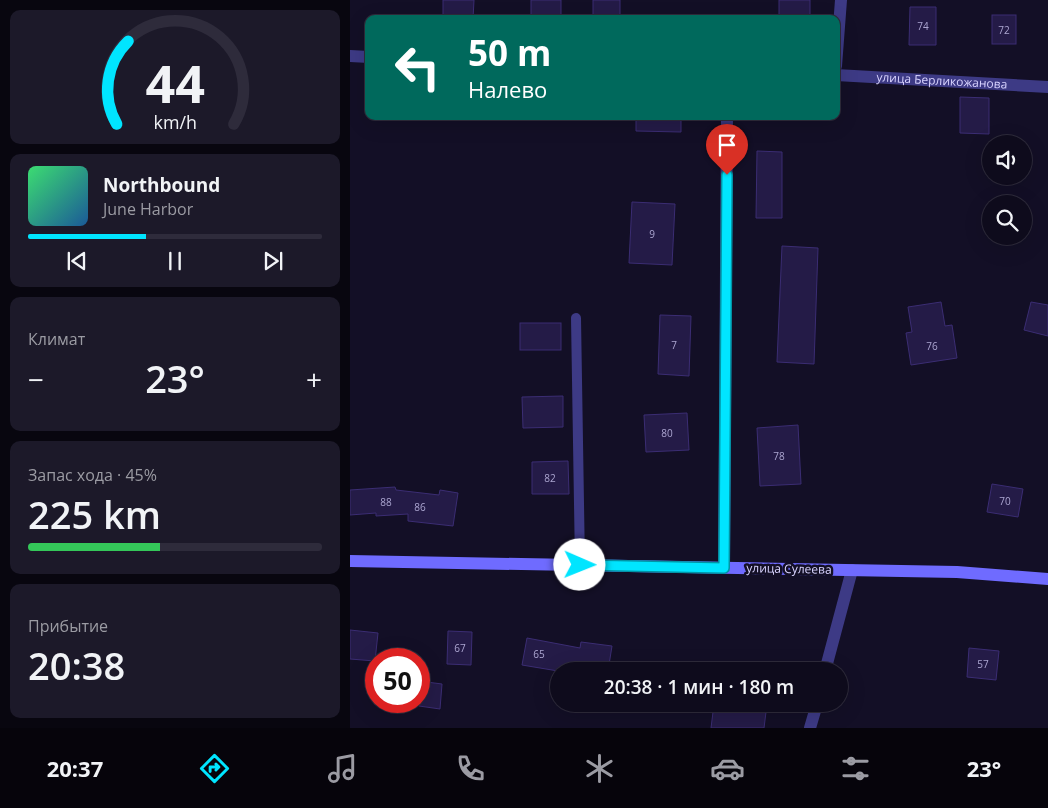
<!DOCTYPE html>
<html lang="ru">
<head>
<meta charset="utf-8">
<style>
	body { margin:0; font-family:"Open Sans",sans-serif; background:#1c1929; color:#f1f3f6; height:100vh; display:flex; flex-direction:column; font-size:19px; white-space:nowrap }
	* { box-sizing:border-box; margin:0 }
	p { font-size:16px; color:#9b9ba3 }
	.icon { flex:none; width:28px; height:28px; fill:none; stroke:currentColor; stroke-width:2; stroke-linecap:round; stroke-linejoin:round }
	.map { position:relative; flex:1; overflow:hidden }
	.sheet { display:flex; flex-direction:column; gap:10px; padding:10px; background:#08060f; width:350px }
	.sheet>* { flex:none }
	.guide { position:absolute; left:15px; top:15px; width:475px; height:105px; border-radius:10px; box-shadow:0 5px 20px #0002,0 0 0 1px #2e2b3b; background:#00695c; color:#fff; overflow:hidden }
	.controls { position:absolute; left:632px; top:135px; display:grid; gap:10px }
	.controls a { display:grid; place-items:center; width:50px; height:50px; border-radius:50%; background:#0e0b1c; box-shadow:0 5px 20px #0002,0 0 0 1px #2e2b3b; font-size:25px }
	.speed { position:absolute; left:15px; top:648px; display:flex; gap:10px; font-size:25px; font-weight:700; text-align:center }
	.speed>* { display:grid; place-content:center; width:65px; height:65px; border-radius:50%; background:#0e0b1c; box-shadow:0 5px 20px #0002,0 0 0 1px #2e2b3b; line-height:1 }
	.speed .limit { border:8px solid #d22; background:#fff; color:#111 }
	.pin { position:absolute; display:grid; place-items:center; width:42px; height:42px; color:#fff; margin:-51px -21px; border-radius:50% 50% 50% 0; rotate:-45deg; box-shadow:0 0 5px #0007 }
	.pin .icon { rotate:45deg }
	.me { position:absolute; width:55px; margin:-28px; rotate:91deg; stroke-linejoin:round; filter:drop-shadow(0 0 4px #0008) }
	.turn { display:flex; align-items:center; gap:18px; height:105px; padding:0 20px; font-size:22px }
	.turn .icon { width:65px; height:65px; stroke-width:2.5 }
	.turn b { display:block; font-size:35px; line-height:42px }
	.big { font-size:38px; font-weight:600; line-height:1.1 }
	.sheet .card { flex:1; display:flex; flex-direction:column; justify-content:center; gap:8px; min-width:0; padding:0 18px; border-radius:10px; background:#1c1929 }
	.sheet .dial { align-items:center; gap:0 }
	.dial svg { height:130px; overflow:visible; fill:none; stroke:#2e2b3b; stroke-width:7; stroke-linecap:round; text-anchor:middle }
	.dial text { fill:#f1f3f6; stroke:none }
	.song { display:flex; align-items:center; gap:15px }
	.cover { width:60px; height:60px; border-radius:8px; background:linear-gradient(135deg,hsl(140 70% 55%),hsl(210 70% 35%)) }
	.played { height:5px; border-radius:2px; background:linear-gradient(90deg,#00e5ff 40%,#2e2b3b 40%) }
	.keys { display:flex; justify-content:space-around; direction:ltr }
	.heat { display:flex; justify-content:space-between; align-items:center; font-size:28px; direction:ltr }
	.charge { height:8px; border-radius:4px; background:linear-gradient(90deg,#34c759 45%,#2e2b3b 0) }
	.trip { position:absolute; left:200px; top:662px; width:298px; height:50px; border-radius:25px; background:#0e0b1c; box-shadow:0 5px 20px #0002,0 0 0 1px #2e2b3b; font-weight:600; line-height:50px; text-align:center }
	.tab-bar { display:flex; height:80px; justify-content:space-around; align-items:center; background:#06040b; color:#9b9ba3 }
	.tab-bar .icon { width:35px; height:35px }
	.tab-bar .selected { color:#00e5ff }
	.tab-bar b { font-size:22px; color:#f1f3f6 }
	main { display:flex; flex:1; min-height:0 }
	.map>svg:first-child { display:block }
	.building { fill:#241b47; stroke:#3b2d73 }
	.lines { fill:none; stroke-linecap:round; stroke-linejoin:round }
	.service { stroke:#3d3a85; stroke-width:10 }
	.minor { stroke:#3d3a85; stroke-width:12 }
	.secondary { stroke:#6f6bff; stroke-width:12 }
	.route-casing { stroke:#0095a6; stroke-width:12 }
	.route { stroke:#00e5ff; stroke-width:9 }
	.labels { text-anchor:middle; stroke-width:5; stroke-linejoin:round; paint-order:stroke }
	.number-label { font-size:10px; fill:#aca6d1 }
	.street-label { font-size:12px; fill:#d9d4ff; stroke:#130f26 }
</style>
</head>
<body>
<main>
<section class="sheet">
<div class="card dial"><svg viewBox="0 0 100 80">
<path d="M14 69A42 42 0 1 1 86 69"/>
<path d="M14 69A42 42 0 0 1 21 18" stroke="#00e5ff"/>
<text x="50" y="56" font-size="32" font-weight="700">44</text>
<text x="50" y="72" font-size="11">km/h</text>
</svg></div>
<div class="card">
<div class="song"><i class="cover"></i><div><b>Northbound</b><p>June Harbor</p></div></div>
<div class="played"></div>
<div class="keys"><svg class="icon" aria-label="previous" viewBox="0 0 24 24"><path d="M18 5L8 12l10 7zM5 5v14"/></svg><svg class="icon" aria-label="pause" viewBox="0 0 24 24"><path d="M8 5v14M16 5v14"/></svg><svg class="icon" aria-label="next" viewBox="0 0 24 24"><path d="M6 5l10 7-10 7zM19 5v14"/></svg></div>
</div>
<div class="card"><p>Климат</p>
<div class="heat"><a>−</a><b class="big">23°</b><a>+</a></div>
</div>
<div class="card"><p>Запас хода · 45%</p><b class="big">225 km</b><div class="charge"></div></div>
<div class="card"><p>Прибытие</p><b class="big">20:38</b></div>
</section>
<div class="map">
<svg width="698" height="728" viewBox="0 0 698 728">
	<rect width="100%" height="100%" fill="#130f26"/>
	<!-- building -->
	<g class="building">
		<path d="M93,0H124L123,19H93Z"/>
		<rect x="181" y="0" width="30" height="19"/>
		<rect x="243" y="0" width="27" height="19"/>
		<rect x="429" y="0" width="31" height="17"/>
		<path d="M560,7H586V45H559Z"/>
		<rect x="642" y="15" width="24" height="29"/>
		<path d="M610,97L639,98V134L610,133Z"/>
		<path d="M286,116H331V132L286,131Z"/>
		<path d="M407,151L432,152V218H406Z"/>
		<path d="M282,202L325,204L322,265L279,263Z"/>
		<path d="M432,246L468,248L464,364L427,362Z"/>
		<path d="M591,302L595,326L602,325L607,358L561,365L556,333L562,332L558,307Z"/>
		<path d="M681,302L698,305V336L674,330Z"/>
		<path d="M310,315L341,316L339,376L308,374Z"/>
		<rect x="170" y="323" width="41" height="27"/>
		<path d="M213,396V427L173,428L172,397Z"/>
		<path d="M337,413L339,450L296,452L294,415Z"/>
		<path d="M448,425L451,484L410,486L407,428Z"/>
		<path d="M218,461L219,494H182V462Z"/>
		<path d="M642,484L673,489L668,517L637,512Z"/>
		<path d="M45,487L46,490L89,495L90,490L108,493L103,526L58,521V514L26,516V513L0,515V490Z"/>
		<path d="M0,630L28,633L25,661L0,659Z"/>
		<path d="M98,631L122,632L121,665L97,664Z"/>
		<path d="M177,638L230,648L231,642L262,646L258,671H208L172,665Z"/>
		<path d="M619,648L649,651L646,680L617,677Z"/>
		<path d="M69,681L92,684L90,709L69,706Z"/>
		<path d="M364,704H417L414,728H361Z"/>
	</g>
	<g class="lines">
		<!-- service -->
		<path class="service" d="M226,318L230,565"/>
		<!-- minor -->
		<g class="minor">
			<path d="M0,56L19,57"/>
			<path d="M486,66L491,0"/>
			<path id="s1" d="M486,75L698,87"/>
			<path d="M374,568L377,116"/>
			<path d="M475,671L502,570"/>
			<path d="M460,728L467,704"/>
		</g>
		<!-- secondary -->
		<path class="secondary" d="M0,561L607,572L698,579"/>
	</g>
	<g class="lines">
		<defs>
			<path id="route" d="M230,565L374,568L377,175"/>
		</defs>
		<!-- route casing -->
		<use href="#route" class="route-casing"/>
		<!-- route -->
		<use href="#route" class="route"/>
	</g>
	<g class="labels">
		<!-- number labels -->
		<g class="number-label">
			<text x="573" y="30">74</text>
			<text x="654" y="34">72</text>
			<text x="302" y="238">9</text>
			<text x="324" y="349">7</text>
			<text x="582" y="350">76</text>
			<text x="317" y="437">80</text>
			<text x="429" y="460">78</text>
			<text x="200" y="482">82</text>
			<text x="655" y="505">70</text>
			<text x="36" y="506">88</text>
			<text x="70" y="511">86</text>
			<text x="110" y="652">67</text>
			<text x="189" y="658">65</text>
			<text x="633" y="668">57</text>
		</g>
		<!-- street labels -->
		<g class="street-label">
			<text dy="4" stroke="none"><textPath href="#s1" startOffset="106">улица Берликожанова</textPath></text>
			<text transform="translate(439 569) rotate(1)" y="4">улица Сулеева</text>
		</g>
	</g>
</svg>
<div class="controls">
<a><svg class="icon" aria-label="sound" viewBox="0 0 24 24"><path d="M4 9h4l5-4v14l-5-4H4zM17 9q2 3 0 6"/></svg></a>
<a><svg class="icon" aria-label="search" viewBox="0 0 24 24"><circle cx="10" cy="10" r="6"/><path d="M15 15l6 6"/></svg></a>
</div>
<div class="speed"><div class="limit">50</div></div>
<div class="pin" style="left:377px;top:175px;background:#d93025"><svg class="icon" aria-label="arrive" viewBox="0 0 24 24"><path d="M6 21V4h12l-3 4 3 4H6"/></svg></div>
<svg class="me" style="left:230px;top:565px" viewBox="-20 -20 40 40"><circle r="19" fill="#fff"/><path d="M0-13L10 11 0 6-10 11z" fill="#00e5ff"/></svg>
<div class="trip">20:38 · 1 мин · 180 m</div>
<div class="guide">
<div class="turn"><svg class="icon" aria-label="left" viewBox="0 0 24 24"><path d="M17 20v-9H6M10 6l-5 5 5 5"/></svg><div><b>50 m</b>Налево</div></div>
</div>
</div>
</main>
<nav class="tab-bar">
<b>20:37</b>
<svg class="icon selected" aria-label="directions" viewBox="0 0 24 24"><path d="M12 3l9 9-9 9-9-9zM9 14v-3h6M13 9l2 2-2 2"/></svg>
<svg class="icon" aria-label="music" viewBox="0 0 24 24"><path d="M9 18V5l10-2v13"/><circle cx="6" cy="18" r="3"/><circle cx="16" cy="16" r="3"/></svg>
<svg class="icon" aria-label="phone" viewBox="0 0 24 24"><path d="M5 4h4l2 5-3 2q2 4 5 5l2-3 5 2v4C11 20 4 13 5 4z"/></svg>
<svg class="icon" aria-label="climate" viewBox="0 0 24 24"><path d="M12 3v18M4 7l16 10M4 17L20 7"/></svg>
<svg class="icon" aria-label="car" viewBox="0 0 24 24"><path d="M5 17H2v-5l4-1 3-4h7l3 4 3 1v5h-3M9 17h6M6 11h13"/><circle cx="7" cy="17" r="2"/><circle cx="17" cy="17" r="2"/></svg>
<svg class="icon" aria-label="filters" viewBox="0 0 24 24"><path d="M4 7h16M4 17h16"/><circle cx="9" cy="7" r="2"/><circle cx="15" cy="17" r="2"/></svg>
<b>23°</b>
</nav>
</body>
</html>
